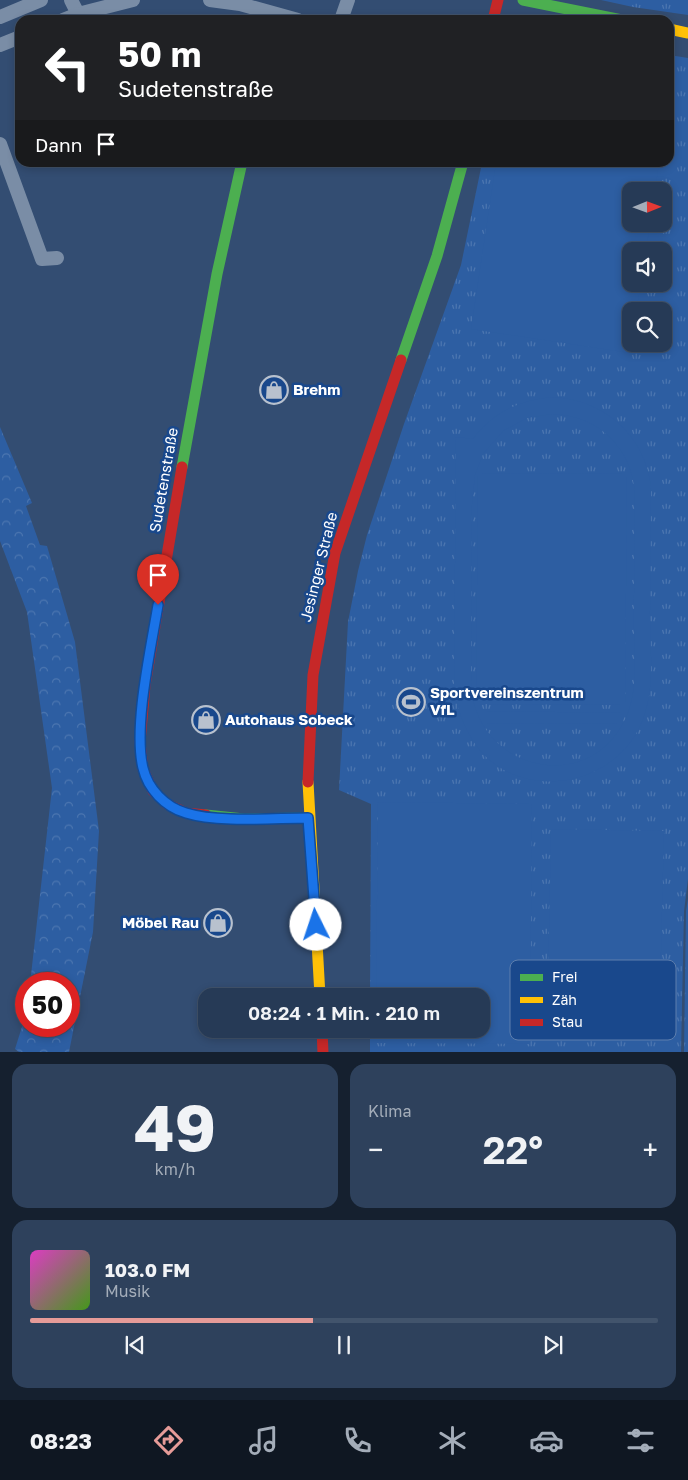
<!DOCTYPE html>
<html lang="de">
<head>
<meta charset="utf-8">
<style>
	body { margin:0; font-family:"Golos Text",sans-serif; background:#2e415c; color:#f1f3f6; height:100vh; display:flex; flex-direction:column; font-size:19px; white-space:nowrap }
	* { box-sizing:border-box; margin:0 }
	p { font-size:16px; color:#a4adb9 }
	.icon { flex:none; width:28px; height:28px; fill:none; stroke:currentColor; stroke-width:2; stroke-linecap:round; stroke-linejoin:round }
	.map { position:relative; height:1052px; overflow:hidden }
	.details { display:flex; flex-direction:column; gap:12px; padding:12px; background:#15202f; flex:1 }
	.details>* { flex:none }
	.guide { position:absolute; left:15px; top:15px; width:659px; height:152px; border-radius:15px; box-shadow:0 2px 8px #0003,0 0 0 1px #42546c; background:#202124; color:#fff; overflow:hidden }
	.needle { width:32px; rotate:89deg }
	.buttons { position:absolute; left:622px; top:182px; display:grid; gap:10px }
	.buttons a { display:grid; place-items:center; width:50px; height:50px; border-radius:10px; background:#263a56; box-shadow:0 2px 8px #0003,0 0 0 1px #42546c; font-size:25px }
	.speed { position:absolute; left:15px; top:972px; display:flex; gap:10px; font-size:25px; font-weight:700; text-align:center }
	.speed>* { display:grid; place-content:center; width:65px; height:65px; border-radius:50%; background:#263a56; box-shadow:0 2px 8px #0003,0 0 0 1px #42546c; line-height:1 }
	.speed .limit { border:8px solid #d22; background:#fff; color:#111 }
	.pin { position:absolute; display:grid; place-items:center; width:42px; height:42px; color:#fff; margin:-51px -21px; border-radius:50% 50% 50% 0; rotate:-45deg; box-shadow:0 0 5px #0007 }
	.pin .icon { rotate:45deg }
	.me { position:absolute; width:55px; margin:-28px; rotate:356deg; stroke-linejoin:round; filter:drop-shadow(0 0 4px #0008) }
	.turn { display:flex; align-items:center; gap:18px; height:105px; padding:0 20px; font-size:22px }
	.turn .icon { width:65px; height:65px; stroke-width:2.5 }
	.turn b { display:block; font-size:35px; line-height:42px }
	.then { display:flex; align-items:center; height:48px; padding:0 20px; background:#0003; gap:10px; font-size:19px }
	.big { font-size:38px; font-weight:600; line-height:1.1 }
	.details .widget { flex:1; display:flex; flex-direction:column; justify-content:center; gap:8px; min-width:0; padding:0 18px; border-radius:15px; background:#2e415c }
	.details .dial { align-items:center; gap:0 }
	.dial b { font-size:65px; line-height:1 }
	.song { display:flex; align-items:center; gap:15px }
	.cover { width:60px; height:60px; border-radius:8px; background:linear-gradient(135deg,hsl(310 70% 55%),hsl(100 70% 35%)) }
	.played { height:5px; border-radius:2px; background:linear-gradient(90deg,#e69b98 45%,#42546c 45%) }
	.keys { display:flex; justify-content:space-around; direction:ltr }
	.heat { display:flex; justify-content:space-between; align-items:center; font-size:28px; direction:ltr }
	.details .tiles { flex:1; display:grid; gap:12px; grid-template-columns:1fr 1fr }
	.widget:last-child { grid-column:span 2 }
	.trip { position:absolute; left:198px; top:988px; width:292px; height:50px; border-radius:15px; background:#263a56; box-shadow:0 2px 8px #0003,0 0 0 1px #42546c; font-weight:600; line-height:50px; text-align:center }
	.menu { display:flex; height:80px; justify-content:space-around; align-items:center; background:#0f1722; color:#a4adb9 }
	.menu .icon { width:35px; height:35px }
	.menu .on { color:#e69b98 }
	.menu b { font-size:22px; color:#f1f3f6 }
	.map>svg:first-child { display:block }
	.grass { fill:url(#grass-tufts); fill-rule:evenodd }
	.forest { fill:url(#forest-crowns) }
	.garden { fill:#2d5ea2; fill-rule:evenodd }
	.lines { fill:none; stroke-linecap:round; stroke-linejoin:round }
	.street { stroke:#7a8da6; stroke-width:14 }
	.fast { stroke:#4caf50; stroke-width:11 }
	.slow { stroke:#ffc107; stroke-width:11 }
	.jam { stroke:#c62828; stroke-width:11 }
	.route-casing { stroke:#114b97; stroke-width:12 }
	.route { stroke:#1a73e8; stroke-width:9 }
	.labels { text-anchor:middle; stroke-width:5; stroke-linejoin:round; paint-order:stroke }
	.poi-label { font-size:15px; font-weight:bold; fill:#fff; stroke:#19488c; text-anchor:start }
	.street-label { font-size:15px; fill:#fff; stroke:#19488c }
	.key { fill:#19488c; stroke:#5e7fae; stroke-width:1 }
	.key-label { font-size:14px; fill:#fff }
</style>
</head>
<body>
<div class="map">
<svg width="688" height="1053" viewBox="0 0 688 1053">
	<defs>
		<pattern id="grass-tufts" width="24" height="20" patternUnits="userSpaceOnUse" patternTransform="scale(1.25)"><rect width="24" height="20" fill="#2d5ea2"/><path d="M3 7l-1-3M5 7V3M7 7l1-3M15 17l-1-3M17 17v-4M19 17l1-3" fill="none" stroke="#4c76b0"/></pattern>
		<pattern id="forest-crowns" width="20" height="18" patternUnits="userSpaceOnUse" patternTransform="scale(1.25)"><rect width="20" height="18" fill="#2d5ea2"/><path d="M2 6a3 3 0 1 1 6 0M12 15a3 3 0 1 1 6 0" fill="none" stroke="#4c76b0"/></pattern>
	</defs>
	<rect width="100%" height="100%" fill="#334d72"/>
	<!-- grass -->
	<g class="grass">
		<path d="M601,0H688V15L633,7Z"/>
		<path d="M669,55L688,58V879L684,911L681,1052H370V1029H481V996H370L371,804L339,790L348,622L358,571L367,535L404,424L461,265L482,163L669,162ZM631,191H664V224H631ZM631,251H664V284H631ZM631,311H664V344H631Z"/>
		<path d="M688,899V1052L684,1053L686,911Z"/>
	</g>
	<!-- forest -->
	<path class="forest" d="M0,427L32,503L26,506L40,545L47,546L75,642L99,831L93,932L69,1052H19L15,1049L26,1014V1026H69V984H30L52,788L27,612L0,541Z"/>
	<!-- garden -->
	<g class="garden">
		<path d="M496,163H659L655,191H631V224H650L646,251H631V284H641L636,311H631L630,353L471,329Z"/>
		<path d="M553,397C604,400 644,434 651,486C651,529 650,571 650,614C650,651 656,692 640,726C615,781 539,799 492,762C470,744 459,717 454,690L456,437L473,439C493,412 520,400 553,397ZM552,414C599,415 633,449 635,495C634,540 634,584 634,629C634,657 638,689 627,715C592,799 474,771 471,683L472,504L475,475L483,454L503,431L527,418Z"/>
		<path d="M478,473L627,474L625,705L476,704Z"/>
		<path d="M484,711L622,713V723L484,724Z"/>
		<path d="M378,802L532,804L530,1044L376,1043V1029H481V996H376Z"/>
		<path d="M551,829L664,831L659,1032L547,1029Z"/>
	</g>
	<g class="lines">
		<!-- street -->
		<g class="street">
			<path d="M71,0L78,14L133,0"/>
			<path d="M210,0L240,4L298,20"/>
			<path d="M0,17L41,0"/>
			<path d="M63,20L78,14"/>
			<path d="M341,20L348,0"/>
			<path d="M0,45L20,37"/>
			<path d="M0,144L42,259L57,258"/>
		</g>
		<!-- fast -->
		<g class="fast">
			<path d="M523,0L622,20"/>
			<path d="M401,360L437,256L463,162"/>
			<path d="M182,467L217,274L242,162"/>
			<path d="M206,815L244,819L308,818"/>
		</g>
		<!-- slow -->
		<g class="slow">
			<path d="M669,29L688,33"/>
			<path d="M308,782L320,996"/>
		</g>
		<!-- jam -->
		<g class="jam">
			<path d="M493,20L498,0"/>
			<path d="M182,467L145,685L140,742L143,769L153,791L167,804L186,813L206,815"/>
			<path d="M308,782L313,675L335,553L401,360"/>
			<path d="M322,1029L323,1053"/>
		</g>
	</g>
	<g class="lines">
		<defs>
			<path id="route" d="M158,605C151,648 133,727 143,768C148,789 165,807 186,813C218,823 274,818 308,818L316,925"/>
		</defs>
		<!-- route casing -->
		<use href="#route" class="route-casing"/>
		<!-- route -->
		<use href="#route" class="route"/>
	</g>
	<!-- icons -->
	<defs>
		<symbol id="shop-ring" viewBox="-11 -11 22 22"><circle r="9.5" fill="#19488c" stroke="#b8c1ce" stroke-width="1.5"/><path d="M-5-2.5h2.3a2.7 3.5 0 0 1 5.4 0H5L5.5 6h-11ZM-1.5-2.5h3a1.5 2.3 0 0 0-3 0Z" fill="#b8c1ce"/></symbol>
		<symbol id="stadium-ring" viewBox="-11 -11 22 22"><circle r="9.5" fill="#19488c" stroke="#b8c1ce" stroke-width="1.5"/><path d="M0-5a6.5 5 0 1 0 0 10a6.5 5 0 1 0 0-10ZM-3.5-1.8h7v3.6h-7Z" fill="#b8c1ce"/></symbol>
	</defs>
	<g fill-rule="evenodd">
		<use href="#shop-ring" x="258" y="374" width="32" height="32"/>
		<use href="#stadium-ring" x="395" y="686" width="32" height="32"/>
		<use href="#shop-ring" x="190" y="704" width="32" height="32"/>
		<use href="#shop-ring" x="202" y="907" width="32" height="32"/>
	</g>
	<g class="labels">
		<!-- poi labels -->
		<g class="poi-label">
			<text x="293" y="395">Brehm</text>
			<text x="430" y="698">Sportvereinszentrum<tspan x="430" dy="17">VfL</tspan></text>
			<text x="225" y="725">Autohaus Sobeck</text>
			<text x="199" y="928" text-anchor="end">Möbel Rau</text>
		</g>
		<!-- street labels -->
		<g class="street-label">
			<text transform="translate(164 480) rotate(-80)" y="5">Sudetenstraße</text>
			<text transform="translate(319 567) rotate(-76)" y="5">Jesinger Straße</text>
		</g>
	</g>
	<!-- legend -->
	<rect x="510" y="960" width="166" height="80" rx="8" class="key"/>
	<rect x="520" y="974" width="23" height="7" fill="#4caf50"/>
	<rect x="520" y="997" width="23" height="6" fill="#ffc107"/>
	<rect x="520" y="1019" width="23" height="7" fill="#c62828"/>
	<g class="key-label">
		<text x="552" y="982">Frei</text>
		<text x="552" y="1005">Zäh</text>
		<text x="552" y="1027">Stau</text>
	</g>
</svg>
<div class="buttons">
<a><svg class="needle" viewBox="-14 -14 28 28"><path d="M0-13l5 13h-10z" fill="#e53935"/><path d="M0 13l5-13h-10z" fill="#a4adb9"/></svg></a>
<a><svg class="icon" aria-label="sound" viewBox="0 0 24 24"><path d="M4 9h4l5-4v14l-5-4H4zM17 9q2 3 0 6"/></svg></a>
<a><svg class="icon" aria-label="search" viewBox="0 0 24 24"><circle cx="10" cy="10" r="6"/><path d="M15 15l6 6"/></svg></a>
</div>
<div class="speed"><div class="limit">50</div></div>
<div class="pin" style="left:158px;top:605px;background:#d93025"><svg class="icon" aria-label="arrive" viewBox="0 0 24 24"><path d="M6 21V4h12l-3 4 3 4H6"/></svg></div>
<svg class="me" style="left:316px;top:925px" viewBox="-20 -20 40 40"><circle r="19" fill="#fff"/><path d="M0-13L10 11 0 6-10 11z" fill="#1a73e8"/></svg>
<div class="trip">08:24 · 1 Min. · 210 m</div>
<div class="guide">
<div class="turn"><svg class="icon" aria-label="left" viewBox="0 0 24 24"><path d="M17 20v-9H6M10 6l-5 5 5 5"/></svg><div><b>50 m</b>Sudetenstraße</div></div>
<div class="then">Dann<svg class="icon" aria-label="arrive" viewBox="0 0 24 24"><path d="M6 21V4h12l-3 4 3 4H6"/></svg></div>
</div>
</div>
<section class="details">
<div class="tiles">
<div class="widget dial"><b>49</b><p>km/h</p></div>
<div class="widget"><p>Klima</p>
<div class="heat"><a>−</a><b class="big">22°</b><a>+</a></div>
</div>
<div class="widget">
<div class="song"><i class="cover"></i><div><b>103.0 FM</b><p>Musik</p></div></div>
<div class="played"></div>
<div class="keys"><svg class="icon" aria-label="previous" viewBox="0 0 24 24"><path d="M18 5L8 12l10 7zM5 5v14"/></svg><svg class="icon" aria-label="pause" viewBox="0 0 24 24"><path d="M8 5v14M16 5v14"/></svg><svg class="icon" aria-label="next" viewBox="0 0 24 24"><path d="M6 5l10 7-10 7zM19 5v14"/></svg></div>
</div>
</div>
</section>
<nav class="menu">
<b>08:23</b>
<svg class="icon on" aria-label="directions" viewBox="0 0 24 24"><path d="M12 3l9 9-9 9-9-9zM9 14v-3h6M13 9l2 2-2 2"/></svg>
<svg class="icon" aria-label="music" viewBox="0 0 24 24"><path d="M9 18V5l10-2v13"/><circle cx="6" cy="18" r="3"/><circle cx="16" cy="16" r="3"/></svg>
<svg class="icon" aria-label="phone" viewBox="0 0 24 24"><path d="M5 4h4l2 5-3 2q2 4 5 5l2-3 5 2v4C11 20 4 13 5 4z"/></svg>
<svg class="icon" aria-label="climate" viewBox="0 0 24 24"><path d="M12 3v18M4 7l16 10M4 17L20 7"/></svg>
<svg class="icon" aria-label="car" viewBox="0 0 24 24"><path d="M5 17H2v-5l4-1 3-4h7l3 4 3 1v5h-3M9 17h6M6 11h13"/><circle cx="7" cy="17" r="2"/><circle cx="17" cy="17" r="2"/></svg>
<svg class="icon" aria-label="filters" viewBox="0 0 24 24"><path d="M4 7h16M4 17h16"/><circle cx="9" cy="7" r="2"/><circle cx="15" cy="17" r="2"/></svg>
</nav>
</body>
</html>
